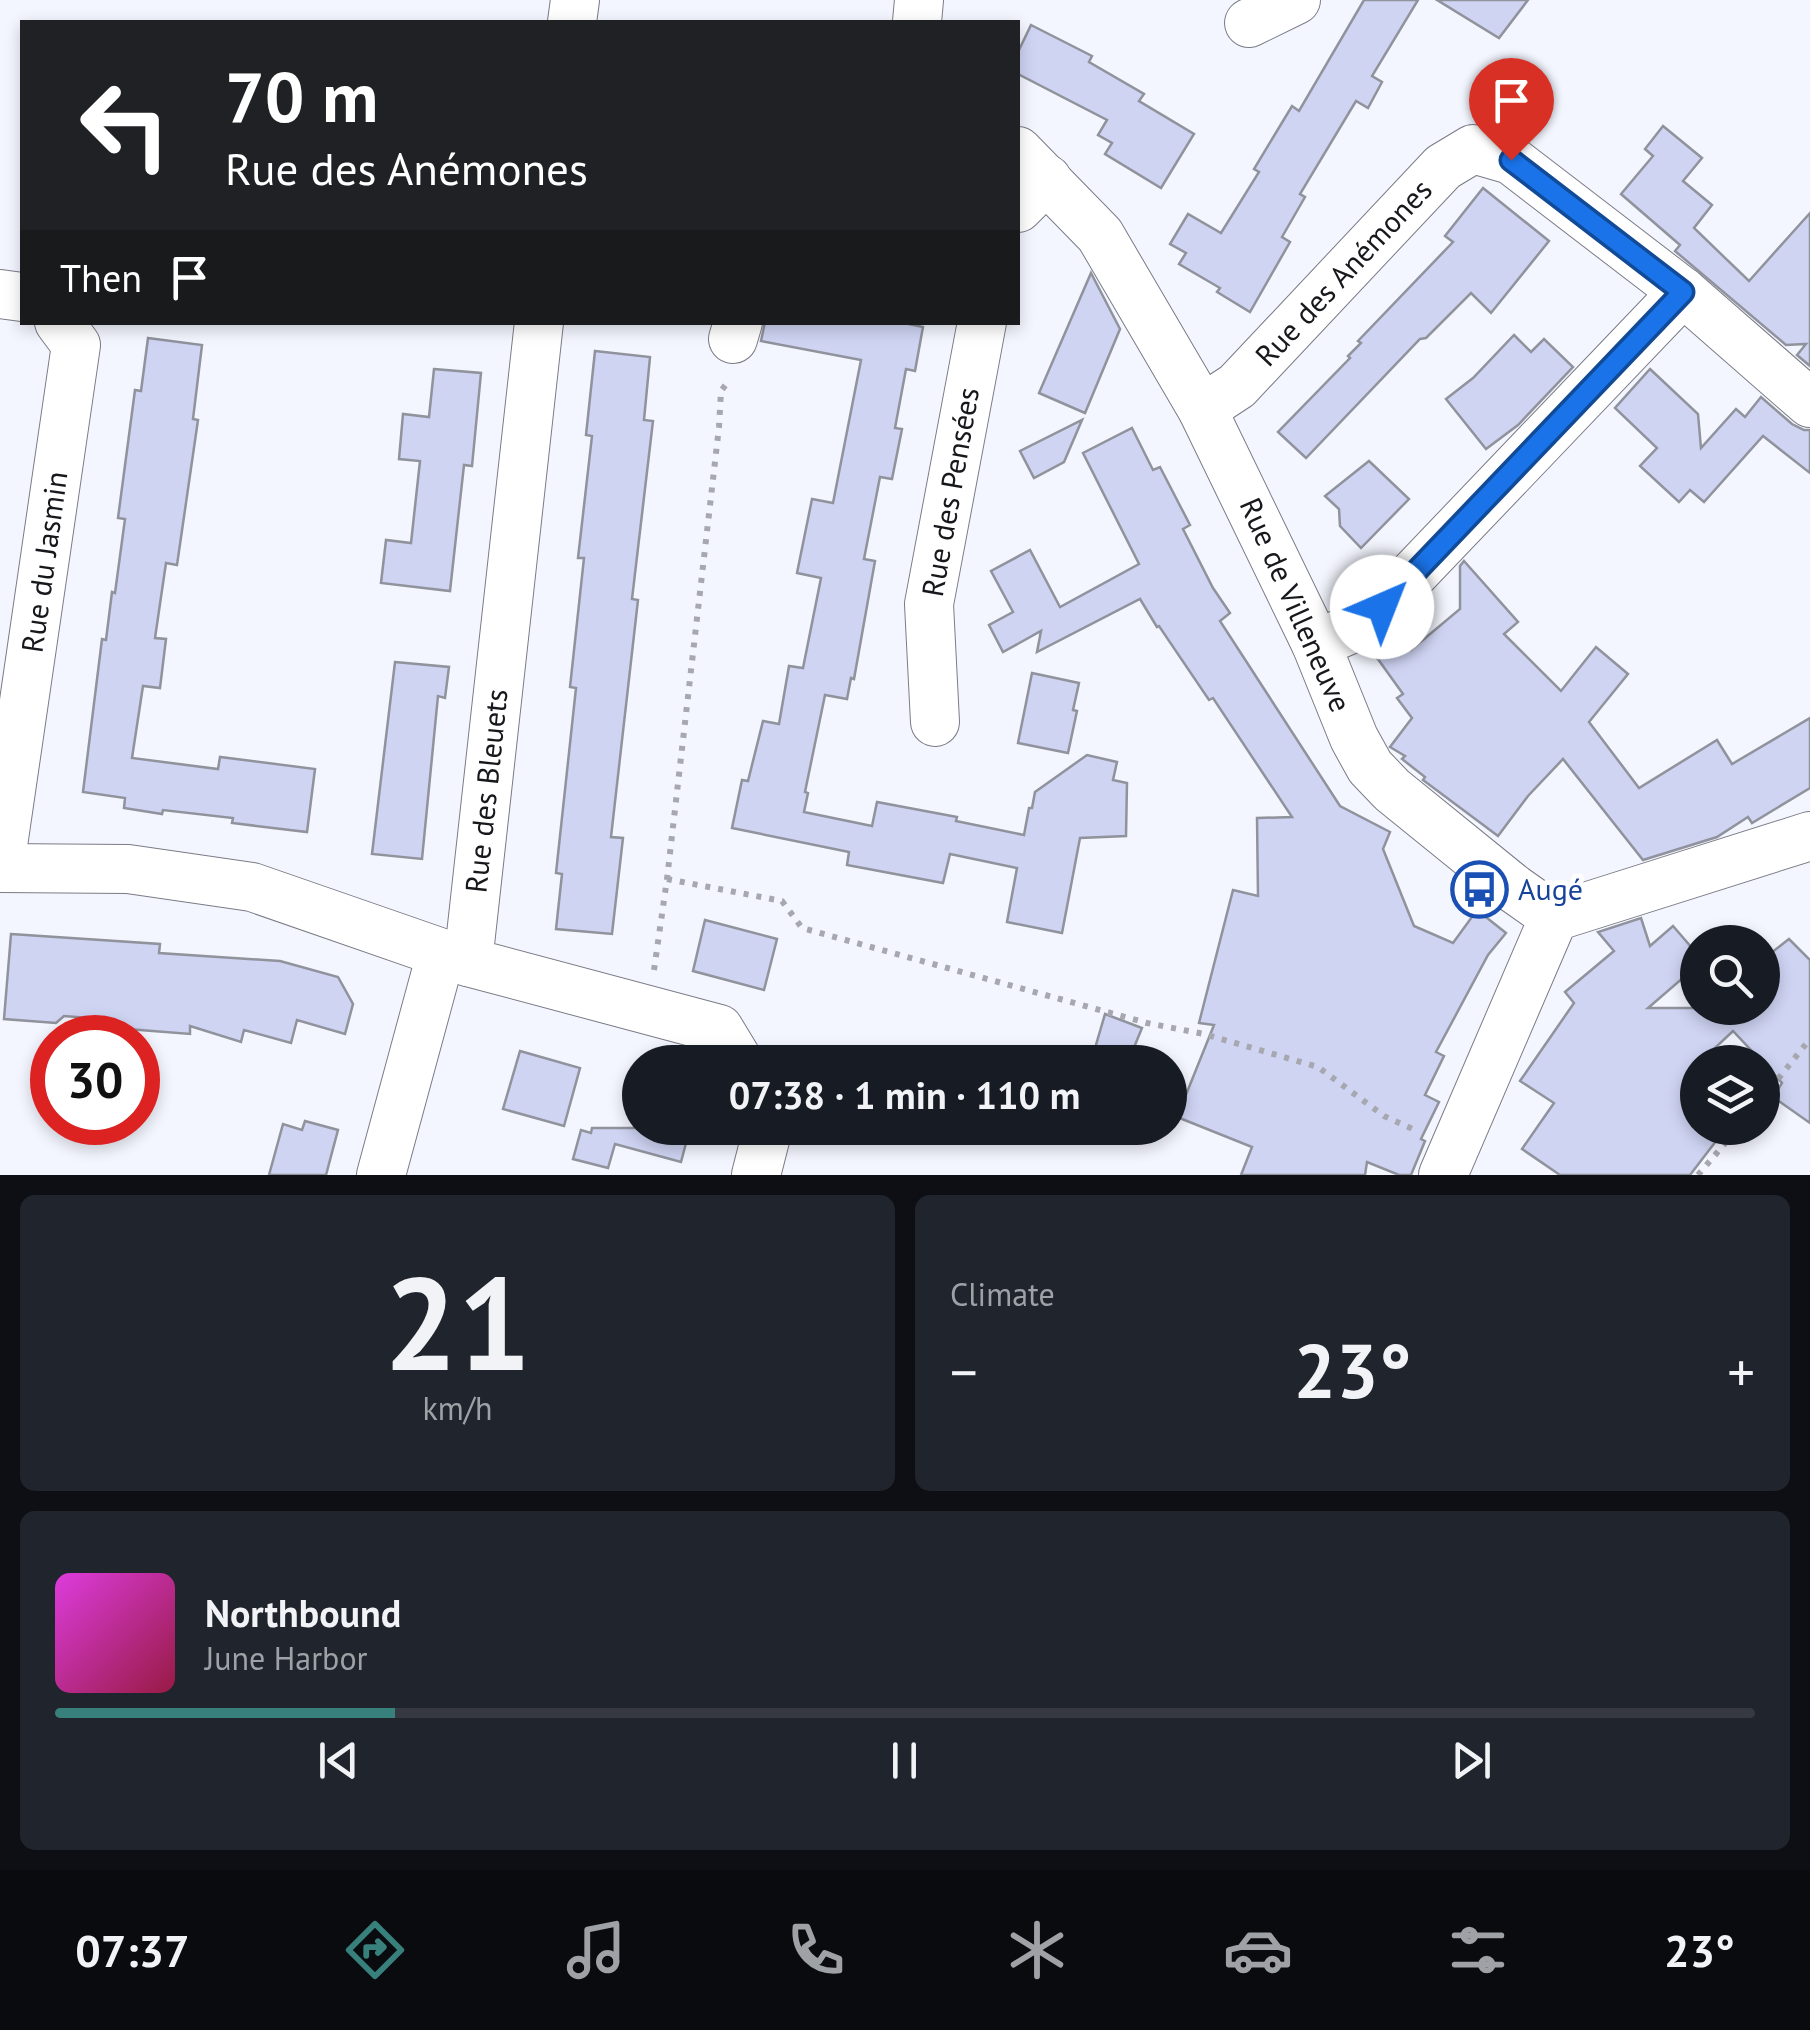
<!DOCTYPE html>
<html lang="en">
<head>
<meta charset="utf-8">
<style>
	body { margin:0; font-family:"PT Sans",sans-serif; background:#20242c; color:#f1f3f6; height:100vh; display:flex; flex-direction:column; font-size:38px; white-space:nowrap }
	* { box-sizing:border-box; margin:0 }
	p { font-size:32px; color:#9ea1a6 }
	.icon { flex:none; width:55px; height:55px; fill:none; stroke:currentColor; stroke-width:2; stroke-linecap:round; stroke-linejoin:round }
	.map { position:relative; height:1175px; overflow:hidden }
	.sheet { display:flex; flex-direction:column; gap:20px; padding:20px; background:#0d0f14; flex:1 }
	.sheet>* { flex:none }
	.hud { position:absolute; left:20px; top:20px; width:1000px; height:305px; border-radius:0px; box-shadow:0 5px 15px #0003; background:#202124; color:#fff; overflow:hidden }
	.controls { position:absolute; left:1680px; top:925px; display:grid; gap:20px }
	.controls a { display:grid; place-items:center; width:100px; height:100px; border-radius:50%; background:#171b24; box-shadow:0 5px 15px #0003; font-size:50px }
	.speed { position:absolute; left:30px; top:1015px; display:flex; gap:20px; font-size:50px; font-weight:700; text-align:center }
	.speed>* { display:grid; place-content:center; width:130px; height:130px; border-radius:50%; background:#171b24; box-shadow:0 5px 15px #0003; line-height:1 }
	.speed .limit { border:15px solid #d22; background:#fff; color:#111 }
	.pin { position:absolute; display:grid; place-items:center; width:85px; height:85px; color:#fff; margin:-102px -42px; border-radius:50% 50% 50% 0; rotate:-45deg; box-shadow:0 0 10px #0007 }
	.pin .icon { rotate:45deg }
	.me { position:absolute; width:110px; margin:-55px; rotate:44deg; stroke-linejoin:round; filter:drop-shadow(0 0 8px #0008) }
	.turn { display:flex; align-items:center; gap:35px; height:210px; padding:0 40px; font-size:45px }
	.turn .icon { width:130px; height:130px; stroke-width:2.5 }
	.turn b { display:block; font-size:70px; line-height:85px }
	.then { display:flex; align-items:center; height:95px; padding:0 40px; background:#0003; gap:20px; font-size:38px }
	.big { font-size:75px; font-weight:600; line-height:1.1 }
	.sheet .card { flex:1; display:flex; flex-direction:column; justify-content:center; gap:15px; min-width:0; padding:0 35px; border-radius:15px; background:#20242c }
	.sheet .dial { align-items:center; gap:0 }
	.dial b { font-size:130px; line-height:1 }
	.song { display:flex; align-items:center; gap:30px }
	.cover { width:120px; height:120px; border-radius:15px; background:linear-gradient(135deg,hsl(300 70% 55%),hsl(340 70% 35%)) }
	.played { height:10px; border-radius:5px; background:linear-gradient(90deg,#38807c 20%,#363941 20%) }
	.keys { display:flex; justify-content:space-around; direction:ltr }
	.heat { display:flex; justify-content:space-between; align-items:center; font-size:55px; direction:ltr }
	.sheet .tiles { flex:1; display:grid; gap:20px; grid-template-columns:1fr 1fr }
	.card:last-child { grid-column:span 2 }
	.trip { position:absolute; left:622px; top:1045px; width:565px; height:100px; border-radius:50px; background:#171b24; box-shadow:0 5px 15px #0003; font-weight:600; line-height:100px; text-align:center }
	.menu { display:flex; height:160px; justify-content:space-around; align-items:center; background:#090b0e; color:#9ea1a6 }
	.menu .icon { width:70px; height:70px }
	.menu .current { color:#38807c }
	.menu b { font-size:45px; color:#f1f3f6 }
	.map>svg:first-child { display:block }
	.building { fill:#cfd4f3; stroke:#90929c; stroke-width:2.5 }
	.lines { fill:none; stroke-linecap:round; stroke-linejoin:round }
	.minor-casing { stroke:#7a7b86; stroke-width:50 }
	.path { stroke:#a6a7af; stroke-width:6; stroke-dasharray:5 8; stroke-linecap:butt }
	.minor { stroke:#fff; stroke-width:48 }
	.route-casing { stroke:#114b97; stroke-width:25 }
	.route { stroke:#1a73e8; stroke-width:18 }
	.labels { text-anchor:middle; stroke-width:10; stroke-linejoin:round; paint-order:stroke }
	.street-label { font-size:30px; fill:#17181c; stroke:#fff }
	.transit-label { font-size:30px; fill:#164399; stroke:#fff; text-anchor:start }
</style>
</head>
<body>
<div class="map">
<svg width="1810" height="1175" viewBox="0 0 1810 1175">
	<rect width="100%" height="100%" fill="#f4f6ff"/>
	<!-- building -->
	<g class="building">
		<path d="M1364,0H1418L1372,76L1382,82L1368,108L1356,101L1300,194L1305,197L1282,237L1290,242L1250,312L1217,292L1220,288L1179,264L1186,253L1170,244L1188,214L1221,233L1259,172L1254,169L1292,106L1299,111Z"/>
		<path d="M1437,0H1528L1499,38Z"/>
		<path d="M1031,25L1092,56L1089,62L1144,94L1139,101L1194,134L1161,188L1105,154L1112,143L1098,135L1107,120L1018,74V52Z"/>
		<path d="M1663,126L1702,158L1683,181L1712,205L1694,228L1749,281L1810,213V366L1797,355L1806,344L1786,345L1675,251L1680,245L1621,194L1653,156L1645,149Z"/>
		<path d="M1483,188L1549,241L1491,313L1471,293L1426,338L1420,339L1306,458L1278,432L1350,358L1348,356L1361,343L1358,341L1453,242L1445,236Z"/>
		<path d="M1091,273L1120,329L1085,413L1039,393Z"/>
		<path d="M765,322H899L923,327L915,371L906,369L895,428L902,429L892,479L880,477L864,559L875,561L854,679L851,678L847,699L825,695L805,792L808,793L804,812L872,826L877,802L957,817L956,821L1024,835L1029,808H1032L1035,792L1087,755L1117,762L1113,780L1127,783L1126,836L1080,838L1062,933L1007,922L1017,868L950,854L943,883L847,865L849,852L732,828L742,780L748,781L763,721L779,724L789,666L803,668L821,578L797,573L812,499L833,503L861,360L761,341Z"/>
		<path d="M1514,335L1531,352L1544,339L1573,367L1518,425L1486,449L1446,399L1473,378Z"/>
		<path d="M148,338L202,345L193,419L198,420L177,565L166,563L155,638L166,639L160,688L143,686L132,758L218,769L220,757L315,769L307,832L232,823L233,818L163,810L162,814L124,808L125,798L83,792L102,639L106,640L112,592L115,593L125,519L118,518L135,390L141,391Z"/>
		<path d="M595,351L650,357L644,420L653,421L632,599L638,600L611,837L623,838L612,934L556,929L562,874L556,873L576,688L570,687L584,558H578L592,436L586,435Z"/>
		<path d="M434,369L481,373L472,466L464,465L450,591L381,583L386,540L411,543L420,461L399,459L403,414L429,417Z"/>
		<path d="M1650,369L1698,414L1701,448L1736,409L1745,417L1761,397L1792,424L1804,430H1810V473L1763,436L1704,502L1690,490L1679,502L1640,466L1657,448L1615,408Z"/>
		<path d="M1082,420L1064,462L1034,478L1020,451Z"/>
		<path d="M1132,428L1153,470L1160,467L1190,525L1183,529L1213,588L1230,613L1220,621L1340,806L1390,832L1383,849L1414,926L1453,943L1477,910L1506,933L1488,955L1436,1052L1444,1056L1425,1095L1439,1102L1421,1139L1425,1141L1411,1175H1399L1367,1162L1365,1175H1241L1252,1147L1177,1117L1214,1025L1199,1023L1233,890L1258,896L1257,818L1292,817L1213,698L1209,700L1159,626L1157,627L1140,599L1037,652L1041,631L1003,652L989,625L1013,612L991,571L1030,550L1060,607L1139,564L1083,453Z"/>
		<path d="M1369,461L1409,499L1361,548L1340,526L1339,509L1325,496Z"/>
		<path d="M1464,561L1518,622L1504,634L1561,691L1596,647L1628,674L1589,722L1639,788L1717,740L1732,764L1810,718V788L1752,823L1748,817L1717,837L1643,860L1563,759L1528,796L1498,836L1423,780L1425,777L1402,759L1405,756L1390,747L1412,718L1397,698L1403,694L1375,655L1400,636L1411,650L1460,609V566Z"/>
		<path d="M395,662L449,667L445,698L438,696L422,859L372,854Z"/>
		<path d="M1032,673L1079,683L1073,710L1077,711L1068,753L1018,743Z"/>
		<path d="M1641,918L1650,946L1673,926L1698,955V965L1648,1008H1762V960L1789,939L1810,960V1123L1773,1097L1782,1083L1733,1031L1700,1062H1698V1128H1726L1690,1175H1560L1522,1149L1554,1103L1520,1081L1574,1003L1565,992L1614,951L1598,932Z"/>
		<path d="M705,920L777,939L764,990L693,971Z"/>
		<path d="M11,934L160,944L159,953L280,961L338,977L353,1004L345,1034L297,1020L291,1043L244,1030L241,1042L190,1026V1034L115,1028V1020L64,1016L56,1023L4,1019Z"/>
		<path d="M1105,1014L1142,1028L1128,1062H1091Z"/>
		<path d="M520,1051L580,1068L564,1126L503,1109Z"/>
		<path d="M305,1121L338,1130L326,1175H269L283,1124L302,1130Z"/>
		<path d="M592,1128H690L681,1162L615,1144L608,1168L573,1159L581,1130L591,1133Z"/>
	</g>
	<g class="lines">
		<defs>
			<g id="minor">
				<path d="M572,22L575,0"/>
				<path d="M917,22L919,0"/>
				<path d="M1249,23L1296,0"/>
				<path d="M1018,151L1100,235L1202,409L1316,644L1354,738L1370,767L1392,790L1513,888L1554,917"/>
				<path d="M1018,208L1047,179"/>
				<path d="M0,294L22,297"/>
				<path d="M539,322L468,962L719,1029L739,1062"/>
				<path d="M733,339L738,322"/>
				<path d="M1202,409L1237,386L1443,167L1473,149L1511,160L1683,292L1810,403"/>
				<path d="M1316,644L1356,627L1382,607L1683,292"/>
				<path d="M935,722L929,604L982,322"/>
				<path d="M0,866L76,345L59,322"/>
				<path d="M0,868L128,869L252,887L468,962"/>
				<path d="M381,1175L441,954"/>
				<path d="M756,1175L768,1128"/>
				<path d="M1443,1175L1554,917L1810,836"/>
			</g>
		</defs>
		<!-- minor casing -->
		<use href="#minor" class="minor-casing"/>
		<!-- path -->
		<g class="path">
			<path d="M667,879L782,901L802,928L1147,1023L1204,1034L1318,1067L1384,1116L1417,1131"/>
			<path d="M654,970L667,879L719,427L721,391L730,379"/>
			<path d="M1762,1099L1810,1039"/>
			<path d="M1698,1175L1738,1128"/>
		</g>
		<!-- minor -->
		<use href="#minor" class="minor"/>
	</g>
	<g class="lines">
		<defs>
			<path id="route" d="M1382,607L1683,292L1511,160"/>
		</defs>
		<!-- route casing -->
		<use href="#route" class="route-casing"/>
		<!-- route -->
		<use href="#route" class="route"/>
	</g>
	<!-- icons -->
	<defs>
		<symbol id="bus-ring" viewBox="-11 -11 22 22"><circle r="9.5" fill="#fff" stroke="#1a4fb4" stroke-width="1.5"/><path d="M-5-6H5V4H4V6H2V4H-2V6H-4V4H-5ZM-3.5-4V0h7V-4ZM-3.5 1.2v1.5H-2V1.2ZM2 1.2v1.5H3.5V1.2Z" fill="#1a4fb4"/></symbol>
	</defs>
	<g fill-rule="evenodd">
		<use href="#bus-ring" x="1448" y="858" width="63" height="63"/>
	</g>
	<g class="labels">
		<!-- street labels -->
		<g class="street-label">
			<text transform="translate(1344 273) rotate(-47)" y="10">Rue des Anémones</text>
			<text transform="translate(951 492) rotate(-80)" y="10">Rue des Pensées</text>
			<text transform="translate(45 562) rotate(-82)" y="10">Rue du Jasmin</text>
			<text transform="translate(1295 605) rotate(66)" y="10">Rue de Villeneuve</text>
			<text transform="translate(487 791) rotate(-84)" y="10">Rue des Bleuets</text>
		</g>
		<!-- transit labels -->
		<g class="transit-label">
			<text x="1518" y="900">Augé</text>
		</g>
	</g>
</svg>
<div class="controls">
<a><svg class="icon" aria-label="search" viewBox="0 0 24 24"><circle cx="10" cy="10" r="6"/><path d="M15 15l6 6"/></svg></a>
<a><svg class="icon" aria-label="layers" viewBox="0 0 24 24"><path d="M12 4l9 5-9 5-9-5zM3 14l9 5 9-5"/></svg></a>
</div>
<div class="speed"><div class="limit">30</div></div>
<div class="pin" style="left:1511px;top:160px;background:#d93025"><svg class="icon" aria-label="arrive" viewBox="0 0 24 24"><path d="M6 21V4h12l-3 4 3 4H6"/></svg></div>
<svg class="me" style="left:1382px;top:607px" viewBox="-20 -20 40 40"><circle r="19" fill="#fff"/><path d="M0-13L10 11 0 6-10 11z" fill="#1a73e8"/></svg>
<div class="trip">07:38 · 1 min · 110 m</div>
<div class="hud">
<div class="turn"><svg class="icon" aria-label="left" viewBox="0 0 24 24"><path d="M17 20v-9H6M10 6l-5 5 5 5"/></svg><div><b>70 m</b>Rue des Anémones</div></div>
<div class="then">Then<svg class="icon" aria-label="arrive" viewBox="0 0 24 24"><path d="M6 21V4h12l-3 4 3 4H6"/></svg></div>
</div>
</div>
<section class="sheet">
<div class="tiles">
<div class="card dial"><b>21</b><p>km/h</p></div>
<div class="card"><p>Climate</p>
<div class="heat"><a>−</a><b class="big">23°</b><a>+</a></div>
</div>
<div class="card">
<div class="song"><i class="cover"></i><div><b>Northbound</b><p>June Harbor</p></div></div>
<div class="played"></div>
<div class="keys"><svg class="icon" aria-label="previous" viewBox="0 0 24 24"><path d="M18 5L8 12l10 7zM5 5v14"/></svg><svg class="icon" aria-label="pause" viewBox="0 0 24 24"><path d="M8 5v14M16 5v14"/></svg><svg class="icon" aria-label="next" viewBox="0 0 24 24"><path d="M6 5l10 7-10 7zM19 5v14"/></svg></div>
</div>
</div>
</section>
<nav class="menu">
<b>07:37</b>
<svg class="icon current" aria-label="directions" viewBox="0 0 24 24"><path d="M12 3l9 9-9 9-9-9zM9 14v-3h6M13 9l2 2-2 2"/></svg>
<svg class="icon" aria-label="music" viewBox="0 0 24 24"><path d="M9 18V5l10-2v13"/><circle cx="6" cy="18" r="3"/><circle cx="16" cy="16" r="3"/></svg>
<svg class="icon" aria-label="phone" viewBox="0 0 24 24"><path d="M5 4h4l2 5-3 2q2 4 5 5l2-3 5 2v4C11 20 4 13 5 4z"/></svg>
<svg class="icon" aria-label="climate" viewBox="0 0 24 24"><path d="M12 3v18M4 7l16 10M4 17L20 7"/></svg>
<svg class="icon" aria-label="car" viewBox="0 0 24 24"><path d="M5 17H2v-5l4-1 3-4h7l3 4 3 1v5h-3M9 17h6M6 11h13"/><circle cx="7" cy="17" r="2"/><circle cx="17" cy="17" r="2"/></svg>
<svg class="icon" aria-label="filters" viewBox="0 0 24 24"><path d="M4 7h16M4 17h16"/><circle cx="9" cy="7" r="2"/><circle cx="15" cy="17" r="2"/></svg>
<b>23°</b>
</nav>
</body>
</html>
